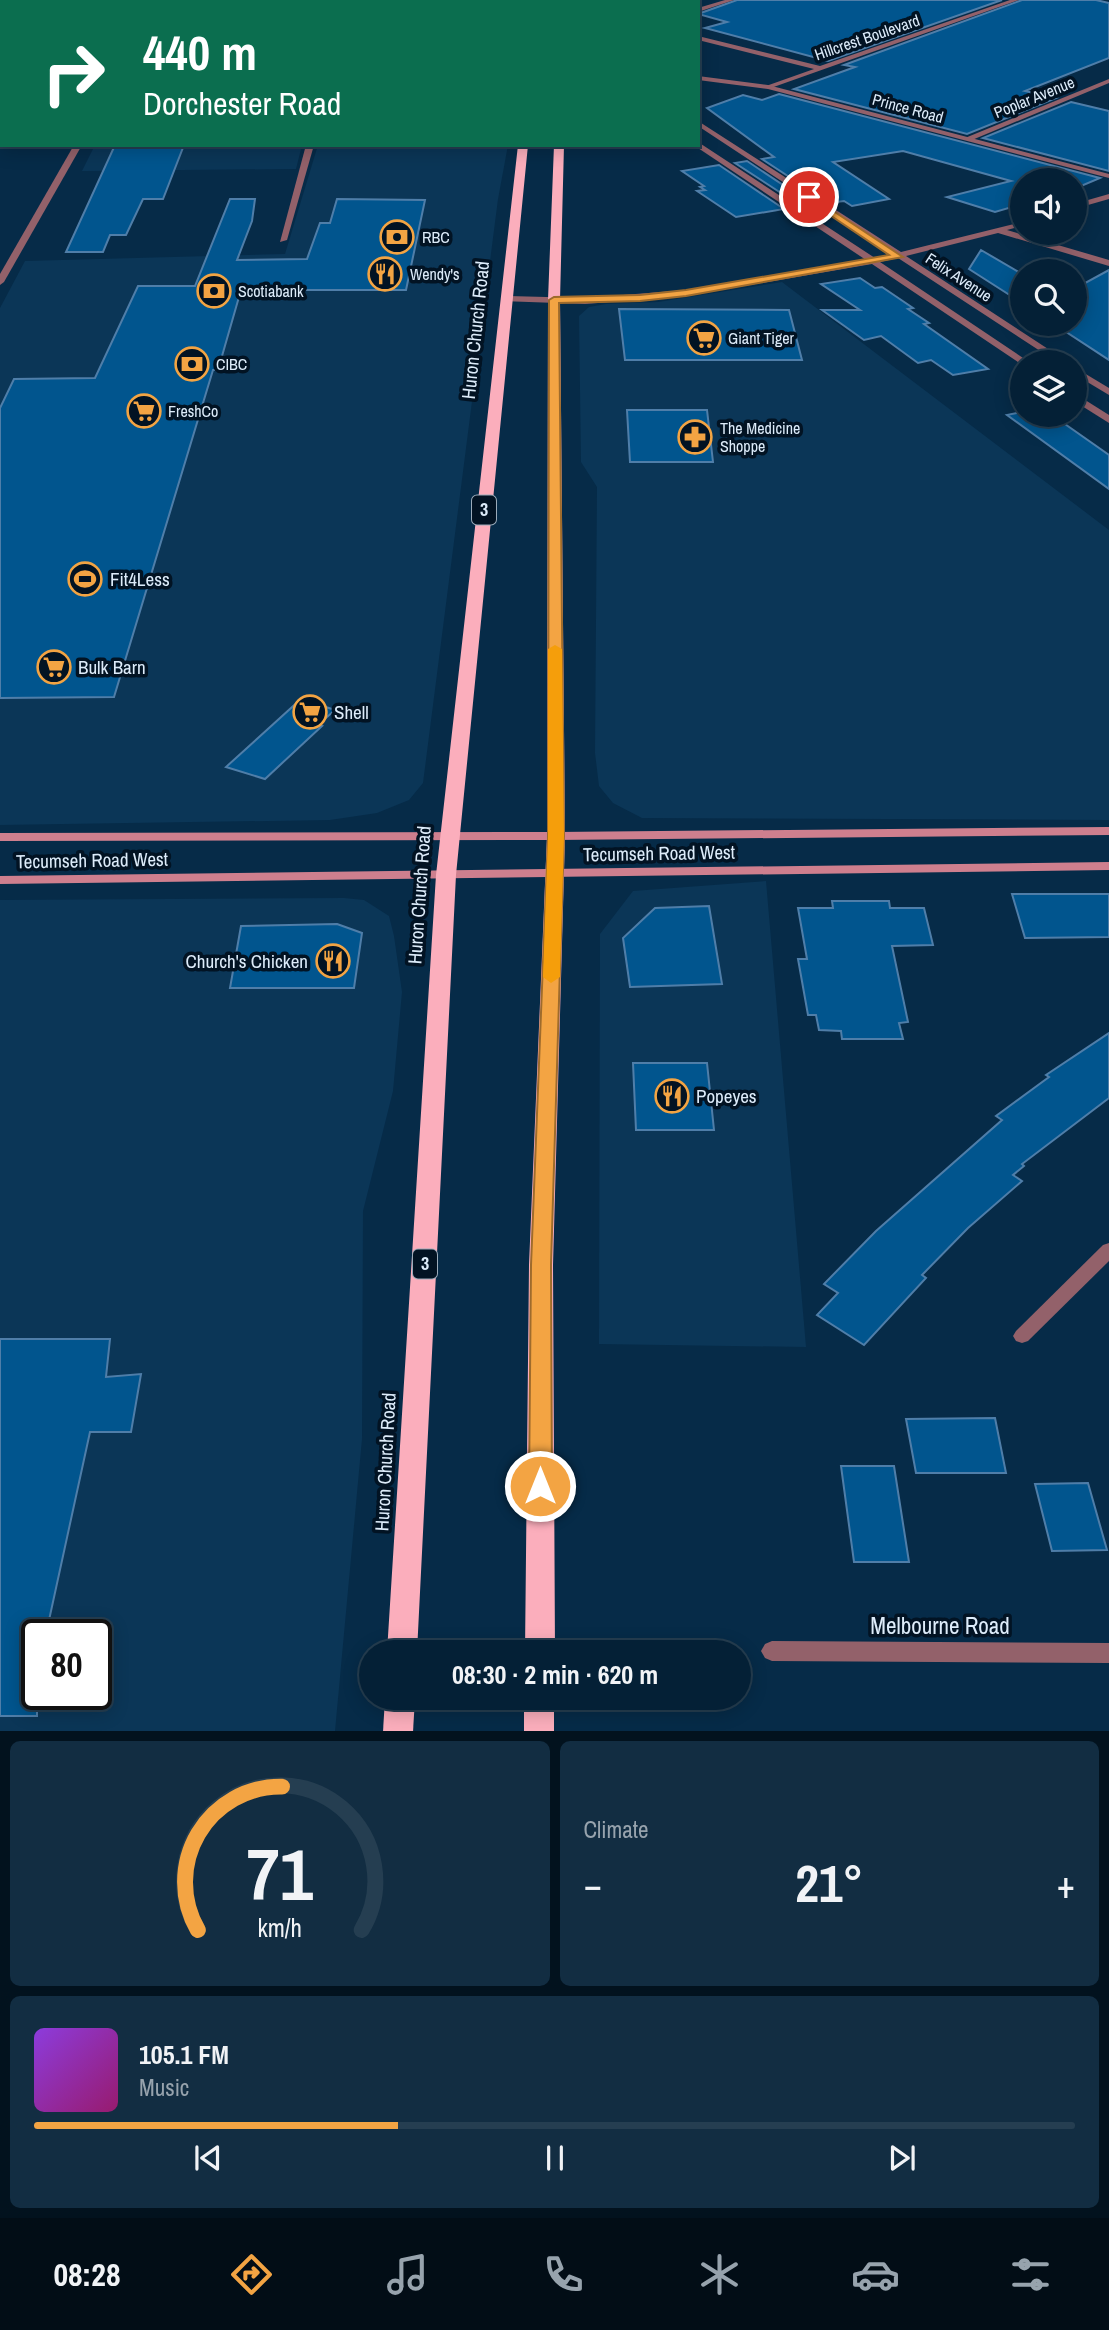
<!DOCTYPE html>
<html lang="en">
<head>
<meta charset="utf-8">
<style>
	body { margin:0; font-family:"Archivo Narrow",sans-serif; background:#122d42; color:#f1f3f6; height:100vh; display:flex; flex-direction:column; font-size:26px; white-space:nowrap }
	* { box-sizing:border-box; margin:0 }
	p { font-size:23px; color:#97a3ad }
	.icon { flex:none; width:38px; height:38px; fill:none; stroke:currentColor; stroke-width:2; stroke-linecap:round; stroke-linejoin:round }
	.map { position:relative; height:1731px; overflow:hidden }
	.sheet { display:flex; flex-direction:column; gap:10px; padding:10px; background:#02121e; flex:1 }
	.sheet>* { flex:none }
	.banner { position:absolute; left:0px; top:0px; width:700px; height:147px; box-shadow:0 4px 18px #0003,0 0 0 2px #253e51; background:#0b6e4f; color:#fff; overflow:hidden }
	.controls { position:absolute; left:1010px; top:168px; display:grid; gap:14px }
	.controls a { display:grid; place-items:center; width:77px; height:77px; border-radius:50%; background:#042036; box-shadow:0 4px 18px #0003,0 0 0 2px #253e51; font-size:35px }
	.speed { position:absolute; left:21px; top:1619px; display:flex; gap:14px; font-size:35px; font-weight:700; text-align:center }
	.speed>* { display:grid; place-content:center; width:91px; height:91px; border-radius:50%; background:#042036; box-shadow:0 4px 18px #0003,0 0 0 2px #253e51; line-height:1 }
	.speed .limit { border:4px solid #111; border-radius:10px; background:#fff; color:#111 }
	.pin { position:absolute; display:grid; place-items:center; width:60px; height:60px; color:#fff; margin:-30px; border:4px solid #fff; border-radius:50%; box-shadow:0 2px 7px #0007 }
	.me { position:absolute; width:77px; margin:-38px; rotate:0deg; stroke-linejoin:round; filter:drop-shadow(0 0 5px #0008) }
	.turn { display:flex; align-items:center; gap:24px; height:147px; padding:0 28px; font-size:32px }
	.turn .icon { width:91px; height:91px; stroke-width:2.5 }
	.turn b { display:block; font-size:49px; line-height:60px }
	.big { font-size:52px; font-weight:800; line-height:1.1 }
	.sheet .widget { flex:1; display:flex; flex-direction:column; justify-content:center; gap:10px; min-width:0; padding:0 24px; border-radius:10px; background:#122d42 }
	.sheet .dial { align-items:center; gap:0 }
	.dial svg { height:182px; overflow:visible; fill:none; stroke:#253e51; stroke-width:7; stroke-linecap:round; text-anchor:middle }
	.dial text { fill:#f1f3f6; stroke:none }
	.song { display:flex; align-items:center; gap:21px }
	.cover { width:84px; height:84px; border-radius:10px; background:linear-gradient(135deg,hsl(270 70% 55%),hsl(320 70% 35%)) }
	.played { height:7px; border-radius:4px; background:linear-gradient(90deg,#f3a443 35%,#253e51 35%) }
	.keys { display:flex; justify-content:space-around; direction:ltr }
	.heat { display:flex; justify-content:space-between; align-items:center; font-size:38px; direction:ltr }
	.sheet .tiles { flex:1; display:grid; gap:10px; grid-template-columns:1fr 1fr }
	.widget:last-child { grid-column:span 2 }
	.trip { position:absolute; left:359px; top:1640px; width:392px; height:70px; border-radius:35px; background:#042036; box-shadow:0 4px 18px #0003,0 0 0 2px #253e51; font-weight:800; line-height:70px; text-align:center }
	.tabs { display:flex; height:112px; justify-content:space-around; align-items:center; background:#020d16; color:#97a3ad }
	.tabs .icon { width:49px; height:49px }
	.tabs .current { color:#f3a443 }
	.tabs b { font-size:32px; color:#f1f3f6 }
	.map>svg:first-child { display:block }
	.built { fill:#0b3657; fill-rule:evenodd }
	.building { fill:#01558e; stroke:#4f7ea9; stroke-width:2 }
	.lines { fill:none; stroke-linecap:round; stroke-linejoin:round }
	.minor { fill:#93616a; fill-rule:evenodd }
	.tertiary { fill:#93616a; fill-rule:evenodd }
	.secondary { fill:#ce7f8e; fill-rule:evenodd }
	.trunk { fill:#fbaebc; fill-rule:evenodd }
	.route { fill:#f3a443; stroke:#9e6b2c; stroke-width:2 }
	.slow { fill:#f59e0b }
	.labels { text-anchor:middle; stroke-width:7; stroke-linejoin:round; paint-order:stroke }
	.far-street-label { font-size:16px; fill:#ddecfa; stroke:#021323 }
	.far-poi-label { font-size:16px; fill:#ddecfa; stroke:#021323; text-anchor:start }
	.shield { fill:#021323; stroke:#9babba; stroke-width:2 }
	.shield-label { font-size:18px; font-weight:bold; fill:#ddecfa }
	.street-label { font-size:19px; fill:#ddecfa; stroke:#021323 }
	.poi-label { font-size:19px; fill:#ddecfa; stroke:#021323; text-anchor:start }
	.near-street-label { font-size:23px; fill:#ddecfa; stroke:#021323 }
</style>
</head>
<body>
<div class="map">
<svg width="1109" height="1732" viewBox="0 0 1109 1732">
	<rect width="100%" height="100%" fill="#062b48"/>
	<!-- built -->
	<g class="built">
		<path d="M95,145H302L296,169L82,171Z"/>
		<path d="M318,145H508L498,199L423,783L409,800L377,813L330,820L0,825V308L25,261L285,254Z"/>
		<path d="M782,282L1109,530V820L642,818L613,803L599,786L595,753L597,487L581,462L579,316L589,307L606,304L658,302Z"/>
		<path d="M766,881L806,1347L599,1344L600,934L633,891Z"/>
		<path d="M344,898L364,900L389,916L394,936L402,992L393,1091L363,1211L362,1439L335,1731H0V900ZM37,1634H96V1694H37Z"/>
	</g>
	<!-- building -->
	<g class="building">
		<path d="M737,0H1002L828,61L705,28L727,22L698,14Z"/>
		<path d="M1022,0H1096L1109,3V58L1025,91L1056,98L967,134L794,89L855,67L844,65Z"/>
		<path d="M779,94L1100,178L1074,189V180H1022V204L995,212L947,197L1011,181L903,151L833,162L889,199L852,206L844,201L829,203L762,159L774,157L707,108L743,95L762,100Z"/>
		<path d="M1071,102L1109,111V171L983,138Z"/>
		<path d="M115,145H184L163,199H143L126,235H110L103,252H66Z"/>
		<path d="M747,161L813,205L801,206L735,163Z"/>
		<path d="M719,165L784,209L736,217L697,191L705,190L700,187L704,186L682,171Z"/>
		<path d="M230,199H255L252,221L237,260L307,259L320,223H330L337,199L425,200L406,290H241L218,370H213L114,697L0,698V408L14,379L95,378L138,286H195Z"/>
		<path d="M981,250L1022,274V303L969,269Z"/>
		<path d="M1109,270V360L1054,324H1074V289Z"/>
		<path d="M860,278L875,288L882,287L913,308L908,309L929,323L924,324L988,369L953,375L931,360L918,363L881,336L864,340L822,310H860L821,284Z"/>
		<path d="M619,309L789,310L802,360H625Z"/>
		<path d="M627,410H707L713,462H630Z"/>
		<path d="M1022,412V415H1052L1109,455V489L1007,415Z"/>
		<path d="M301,699L335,710L318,725L322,726L265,779L226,767Z"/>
		<path d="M1012,894H1109V937L1025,938Z"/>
		<path d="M832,901H889L890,908H924L933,945L892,946L908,1022L899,1023L903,1039H842L841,1031L819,1030L816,1015H808L798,959H807L798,908H833Z"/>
		<path d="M709,906L722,984L630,987L623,938L655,908Z"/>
		<path d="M337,924L362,933L354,988H230L241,926Z"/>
		<path d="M1109,1033V1098L1022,1164L1024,1166L1013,1175L1022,1181L968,1228L922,1275L926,1278L864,1345L817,1315L838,1293L824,1284L876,1231L1002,1120L996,1116L1049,1077L1046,1075Z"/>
		<path d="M633,1063H707L714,1130H636Z"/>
		<path d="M0,1339H110L106,1377L141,1374L131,1432H90L46,1634H37V1716H0Z"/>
		<path d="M995,1418L1006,1473H916L906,1419Z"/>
		<path d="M841,1466H894L909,1562H854Z"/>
		<path d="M1088,1483L1107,1550L1052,1551L1035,1484Z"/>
	</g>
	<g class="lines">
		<!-- minor -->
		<g class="minor">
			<path d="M156,0H162L155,2Z"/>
			<path d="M348,0H354L347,2Z"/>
			<path d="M725,0H734L698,12V8Z"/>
			<path d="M1010,0H1019L768,89L766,86L814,69L698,40V36L820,66Z"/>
			<path d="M1109,79V83L972,140L965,138Z"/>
			<rect x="0" y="80" width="2" height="4"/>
			<path d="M698,121L901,252L1022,222V226L1007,230L1109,260V266L998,233L906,256L1068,362H1057L898,258L880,262L1029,362L1021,364L872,264L686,296L585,304L503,301L502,299L506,296L585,298L686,290L866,260L695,146L698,145V142L875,258L892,254L698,126Z"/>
			<path d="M74,145H82L4,282L0,285V274Z"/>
			<path d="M306,145H314L287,240L280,242Z"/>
			<path d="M1109,194V199L1074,209V204Z"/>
			<path d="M1074,367L1109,388V395L1074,374Z"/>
			<path d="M1074,393L1109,415V423L1074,401Z"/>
			<path d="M1109,1243V1261L1028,1341L1022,1343L1016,1341L1013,1336L1016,1331L1103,1245Z"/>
			<path d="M772,1641L1109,1643V1663L772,1661L765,1658L761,1651L765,1644Z"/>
		</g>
		<!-- tertiary -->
		<path class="tertiary" d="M698,76L768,85L1109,174V178L768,89L698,80Z"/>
		<!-- secondary -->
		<g class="secondary">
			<path d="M1109,827V835L556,840L0,841V833L556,832Z"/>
			<path d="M1109,862V870L0,884V876Z"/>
		</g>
		<!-- trunk -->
		<g class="trunk">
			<rect x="528" y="0" width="8" height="2"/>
			<rect x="561" y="0" width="8" height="2"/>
			<path d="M518,145H528L456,875L417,1652H387L436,875Z"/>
			<path d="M554,145H564L560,300L565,836L553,1265L555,1652H525L529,1265L547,836L548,300Z"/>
			<path d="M385,1698H415L413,1732H383Z"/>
			<rect x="524" y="1698" width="30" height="34"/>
		</g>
	</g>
	<!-- route -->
	<path class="route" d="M809,195L903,257L686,296L640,301L559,303L564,836L551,1265L552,1486L548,1493L540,1496L532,1493L529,1486L531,1265L548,836L549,300L554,297L640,295L686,290L889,255L806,199V195Z"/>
	<!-- slow -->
	<path class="slow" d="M555,645L562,649L564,836L560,977L551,983L543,977L548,836V649Z"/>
	<!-- icons -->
	<defs>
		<symbol id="bank-ring" viewBox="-11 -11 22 22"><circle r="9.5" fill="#021323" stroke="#f3a443" stroke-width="1.5"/><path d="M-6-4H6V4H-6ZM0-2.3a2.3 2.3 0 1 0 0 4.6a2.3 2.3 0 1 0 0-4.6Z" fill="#f3a443"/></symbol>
		<symbol id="restaurant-ring" viewBox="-11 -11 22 22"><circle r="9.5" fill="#021323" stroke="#f3a443" stroke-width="1.5"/><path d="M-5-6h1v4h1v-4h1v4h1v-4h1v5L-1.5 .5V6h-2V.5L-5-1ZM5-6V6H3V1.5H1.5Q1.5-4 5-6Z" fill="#f3a443"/></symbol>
		<symbol id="supermarket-ring" viewBox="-11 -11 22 22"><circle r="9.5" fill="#021323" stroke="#f3a443" stroke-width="1.5"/><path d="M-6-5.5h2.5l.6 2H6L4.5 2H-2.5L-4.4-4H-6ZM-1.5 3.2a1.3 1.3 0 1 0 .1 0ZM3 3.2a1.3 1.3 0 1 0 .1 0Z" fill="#f3a443"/></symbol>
		<symbol id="pharmacy-ring" viewBox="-11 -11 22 22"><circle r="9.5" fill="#021323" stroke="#f3a443" stroke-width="1.5"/><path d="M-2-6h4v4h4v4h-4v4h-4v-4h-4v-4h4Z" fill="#f3a443"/></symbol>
		<symbol id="stadium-ring" viewBox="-11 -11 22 22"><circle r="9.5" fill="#021323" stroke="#f3a443" stroke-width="1.5"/><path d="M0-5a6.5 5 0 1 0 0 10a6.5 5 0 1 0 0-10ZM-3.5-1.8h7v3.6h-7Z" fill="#f3a443"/></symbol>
	</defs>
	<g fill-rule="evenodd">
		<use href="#bank-ring" x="378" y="218" width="38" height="38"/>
		<use href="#restaurant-ring" x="366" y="255" width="38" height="38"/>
		<use href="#bank-ring" x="195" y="272" width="38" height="38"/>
		<use href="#supermarket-ring" x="685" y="319" width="38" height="38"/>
		<use href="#bank-ring" x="173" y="345" width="38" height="38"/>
		<use href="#supermarket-ring" x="125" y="392" width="38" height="38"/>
		<use href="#pharmacy-ring" x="676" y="418" width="38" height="38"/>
		<use href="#stadium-ring" x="66" y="560" width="38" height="38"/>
		<use href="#supermarket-ring" x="35" y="648" width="38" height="38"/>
		<use href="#supermarket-ring" x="291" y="693" width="38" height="38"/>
		<use href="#restaurant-ring" x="314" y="942" width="38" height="38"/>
		<use href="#restaurant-ring" x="653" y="1077" width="38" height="38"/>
	</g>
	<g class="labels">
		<!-- far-street labels -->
		<g class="far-street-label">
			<text transform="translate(867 37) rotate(-19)" y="6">Hillcrest Boulevard</text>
			<text transform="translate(1034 97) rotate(-22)" y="6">Poplar Avenue</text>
			<text transform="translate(908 108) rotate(15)" y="6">Prince Road</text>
			<text transform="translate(959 277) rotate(33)" y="6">Felix Avenue</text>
		</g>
		<!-- far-poi labels -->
		<g class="far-poi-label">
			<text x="422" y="243">RBC</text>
			<text x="410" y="280">Wendy's</text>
			<text x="238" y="297">Scotiabank</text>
			<text x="728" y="344">Giant Tiger</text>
			<text x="216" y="370">CIBC</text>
			<text x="168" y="417">FreshCo</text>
			<text x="720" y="434">The Medicine<tspan x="720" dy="18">Shoppe</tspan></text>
		</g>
		<!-- shield labels -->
		<g class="shield">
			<rect x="472" y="495.5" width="24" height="29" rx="5"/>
			<rect x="413" y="1249.5" width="24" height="29" rx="5"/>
		</g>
		<g class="shield-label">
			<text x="484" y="516">3</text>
			<text x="425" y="1270">3</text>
		</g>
		<!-- street labels -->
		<g class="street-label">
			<text transform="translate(475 330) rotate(-84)" y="7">Huron Church Road</text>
			<text transform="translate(659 853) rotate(-1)" y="7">Tecumseh Road West</text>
			<text transform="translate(92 860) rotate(-1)" y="7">Tecumseh Road West</text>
			<text transform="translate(419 895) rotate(-86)" y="7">Huron Church Road</text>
			<text transform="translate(385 1462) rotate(-87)" y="7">Huron Church Road</text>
		</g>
		<!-- poi labels -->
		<g class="poi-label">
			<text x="110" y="586">Fit4Less</text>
			<text x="78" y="674">Bulk Barn</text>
			<text x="334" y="719">Shell</text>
			<text x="308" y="968" text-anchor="end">Church's Chicken</text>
			<text x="696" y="1103">Popeyes</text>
		</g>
		<!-- near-street labels -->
		<g class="near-street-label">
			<text x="940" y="1634">Melbourne Road</text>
		</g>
	</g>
</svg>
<div class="controls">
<a><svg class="icon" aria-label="sound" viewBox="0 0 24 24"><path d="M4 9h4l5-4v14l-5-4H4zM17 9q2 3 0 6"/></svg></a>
<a><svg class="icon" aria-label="search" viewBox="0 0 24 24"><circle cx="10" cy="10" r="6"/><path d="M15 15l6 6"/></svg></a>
<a><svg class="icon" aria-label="layers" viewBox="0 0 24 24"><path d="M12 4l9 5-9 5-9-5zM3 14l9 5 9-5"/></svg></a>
</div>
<div class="speed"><div class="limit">80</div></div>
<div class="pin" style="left:809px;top:197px;background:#d93025"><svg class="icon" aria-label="arrive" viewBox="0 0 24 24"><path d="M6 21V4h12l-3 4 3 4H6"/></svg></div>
<svg class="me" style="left:540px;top:1486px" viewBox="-20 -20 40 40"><circle r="17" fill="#f3a443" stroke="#fff" stroke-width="3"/><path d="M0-11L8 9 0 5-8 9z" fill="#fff"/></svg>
<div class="trip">08:30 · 2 min · 620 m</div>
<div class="banner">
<div class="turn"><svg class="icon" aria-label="right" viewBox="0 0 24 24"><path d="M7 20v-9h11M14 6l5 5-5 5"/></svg><div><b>440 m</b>Dorchester Road</div></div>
</div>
</div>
<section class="sheet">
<div class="tiles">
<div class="widget dial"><svg viewBox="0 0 100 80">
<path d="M14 69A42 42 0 1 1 86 69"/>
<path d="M14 69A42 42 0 0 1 51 6" stroke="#f3a443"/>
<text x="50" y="56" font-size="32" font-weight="700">71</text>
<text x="50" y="72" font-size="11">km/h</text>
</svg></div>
<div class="widget"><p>Climate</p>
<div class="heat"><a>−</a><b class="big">21°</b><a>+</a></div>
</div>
<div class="widget">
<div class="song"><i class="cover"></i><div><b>105.1 FM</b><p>Music</p></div></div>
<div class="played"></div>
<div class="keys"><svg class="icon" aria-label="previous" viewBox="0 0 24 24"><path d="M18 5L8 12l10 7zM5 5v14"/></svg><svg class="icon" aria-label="pause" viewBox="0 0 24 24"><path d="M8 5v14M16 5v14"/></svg><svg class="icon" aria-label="next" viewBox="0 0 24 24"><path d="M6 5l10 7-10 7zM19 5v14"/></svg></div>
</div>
</div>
</section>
<nav class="tabs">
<b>08:28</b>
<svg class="icon current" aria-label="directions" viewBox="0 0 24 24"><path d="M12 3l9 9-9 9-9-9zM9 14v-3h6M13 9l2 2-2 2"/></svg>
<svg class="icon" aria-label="music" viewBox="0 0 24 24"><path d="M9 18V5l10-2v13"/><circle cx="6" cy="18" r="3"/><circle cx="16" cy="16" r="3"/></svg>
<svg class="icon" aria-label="phone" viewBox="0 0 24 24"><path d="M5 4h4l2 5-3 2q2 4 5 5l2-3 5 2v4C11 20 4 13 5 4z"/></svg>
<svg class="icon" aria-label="climate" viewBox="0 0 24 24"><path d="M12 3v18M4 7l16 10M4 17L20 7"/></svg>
<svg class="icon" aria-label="car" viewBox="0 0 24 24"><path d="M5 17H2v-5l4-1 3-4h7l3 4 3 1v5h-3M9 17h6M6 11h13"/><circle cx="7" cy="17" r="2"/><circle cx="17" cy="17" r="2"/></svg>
<svg class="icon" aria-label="filters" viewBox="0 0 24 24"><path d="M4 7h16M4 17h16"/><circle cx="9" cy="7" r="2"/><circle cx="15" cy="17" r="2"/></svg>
</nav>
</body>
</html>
